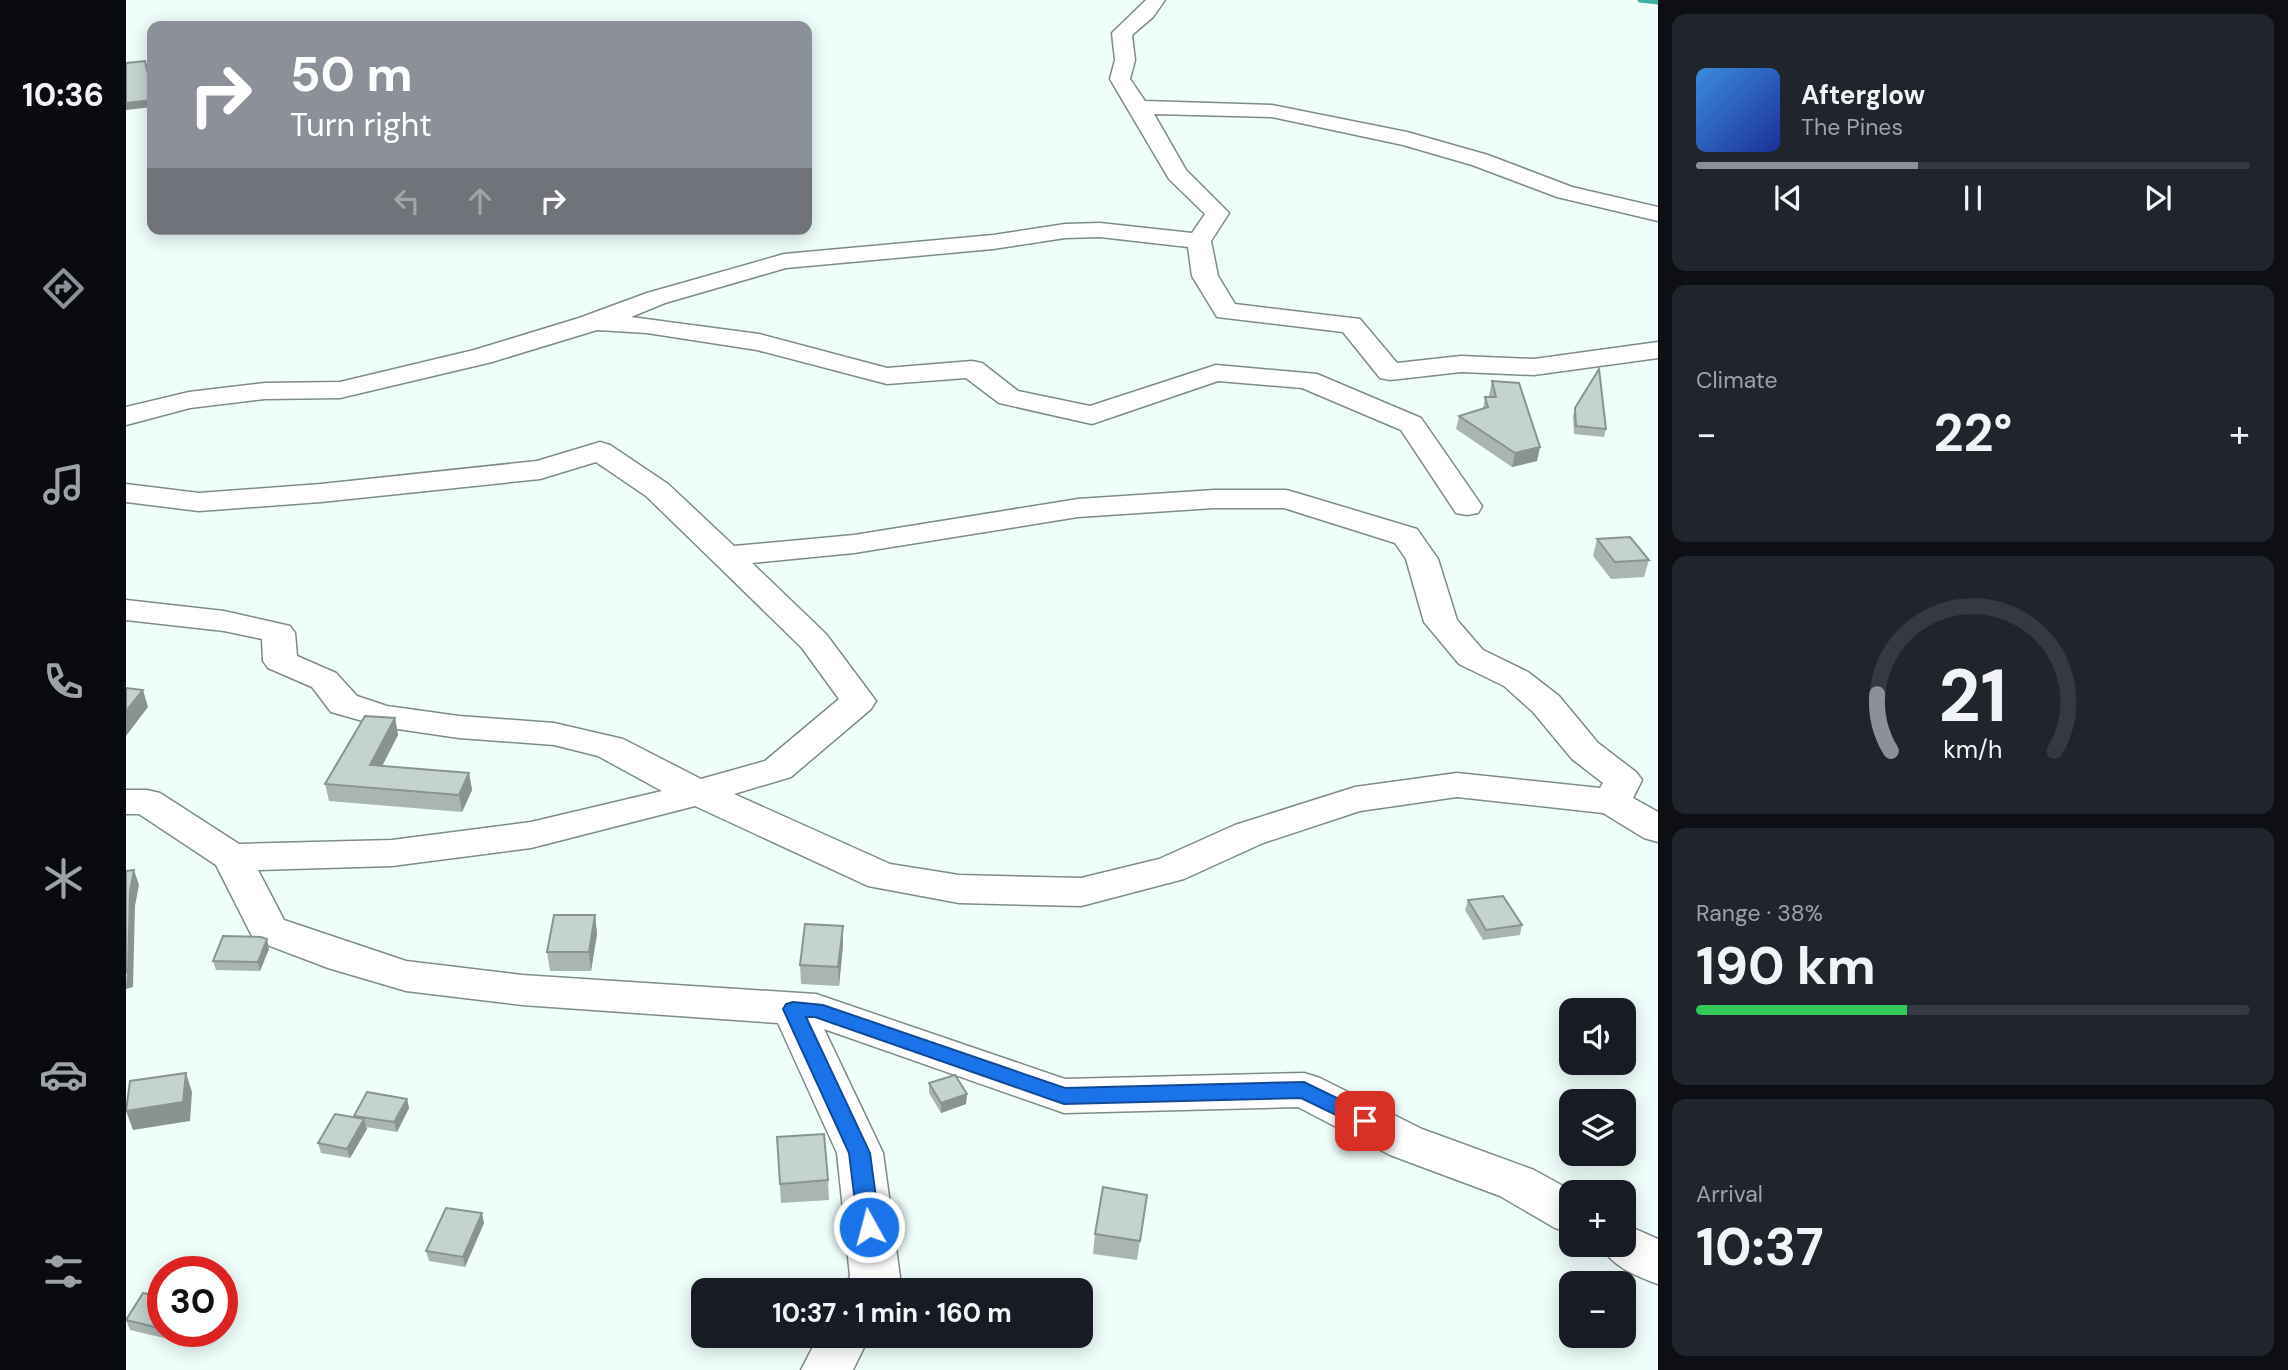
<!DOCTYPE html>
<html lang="en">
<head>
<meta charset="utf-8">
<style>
	body { margin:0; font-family:"DM Sans",sans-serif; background:#20242c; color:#f1f3f6; height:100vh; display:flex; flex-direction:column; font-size:26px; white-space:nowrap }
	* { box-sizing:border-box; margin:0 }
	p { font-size:23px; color:#9ea1a6 }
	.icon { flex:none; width:38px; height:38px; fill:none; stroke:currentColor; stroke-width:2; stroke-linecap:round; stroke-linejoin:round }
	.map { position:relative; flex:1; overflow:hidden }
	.details { display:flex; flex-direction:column; gap:14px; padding:14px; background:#0d0f14; width:630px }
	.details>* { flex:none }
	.hud { position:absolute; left:21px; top:21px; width:665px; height:214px; border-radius:14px; box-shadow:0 4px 18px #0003; background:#8c9099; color:#fff; overflow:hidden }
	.tools { position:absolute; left:1433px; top:998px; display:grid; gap:14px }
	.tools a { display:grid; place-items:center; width:77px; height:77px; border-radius:14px; background:#171b24; box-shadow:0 4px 18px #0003; font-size:35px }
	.speed { position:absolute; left:21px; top:1256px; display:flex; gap:14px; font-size:35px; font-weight:700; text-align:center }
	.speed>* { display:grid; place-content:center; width:91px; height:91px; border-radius:50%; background:#171b24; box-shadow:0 4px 18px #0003; line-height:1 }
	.speed .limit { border:10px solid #d22; background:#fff; color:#111 }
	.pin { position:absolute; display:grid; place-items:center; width:60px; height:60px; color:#fff; margin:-30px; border-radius:14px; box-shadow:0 4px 10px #0006 }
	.me { position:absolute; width:77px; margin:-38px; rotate:353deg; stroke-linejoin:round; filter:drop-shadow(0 0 5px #0008) }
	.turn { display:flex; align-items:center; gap:24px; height:147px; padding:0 28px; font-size:32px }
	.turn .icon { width:91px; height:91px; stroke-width:2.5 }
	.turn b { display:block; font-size:49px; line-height:60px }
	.lanes { display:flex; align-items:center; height:66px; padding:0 28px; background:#0003; justify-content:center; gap:35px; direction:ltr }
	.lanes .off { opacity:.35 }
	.big { font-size:52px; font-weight:700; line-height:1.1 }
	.details .tile { flex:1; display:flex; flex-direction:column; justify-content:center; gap:10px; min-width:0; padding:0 24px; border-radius:14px; background:#20242c }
	.details .dial { align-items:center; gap:0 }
	.dial svg { height:182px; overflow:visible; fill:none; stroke:#363941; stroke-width:7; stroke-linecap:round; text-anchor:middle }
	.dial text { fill:#f1f3f6; stroke:none }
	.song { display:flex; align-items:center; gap:21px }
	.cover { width:84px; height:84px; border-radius:10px; background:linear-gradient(135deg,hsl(210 70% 55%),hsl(230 70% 35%)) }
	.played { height:7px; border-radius:4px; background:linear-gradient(90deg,#8c9099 40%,#363941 40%) }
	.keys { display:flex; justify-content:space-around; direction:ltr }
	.heat { display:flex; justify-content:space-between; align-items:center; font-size:38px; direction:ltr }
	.charge { height:10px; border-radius:5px; background:linear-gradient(90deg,#34c759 38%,#363941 0) }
	.trip { position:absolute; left:565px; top:1278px; width:402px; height:70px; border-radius:14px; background:#171b24; box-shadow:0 4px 18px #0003; font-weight:700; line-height:70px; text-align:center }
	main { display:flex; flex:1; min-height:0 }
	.tab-bar { display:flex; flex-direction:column; width:126px; justify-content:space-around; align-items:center; background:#090b0e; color:#9ea1a6 }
	.tab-bar .icon { width:49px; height:49px }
	.tab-bar .on { color:#8c9099 }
	.tab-bar b { font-size:32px; color:#f1f3f6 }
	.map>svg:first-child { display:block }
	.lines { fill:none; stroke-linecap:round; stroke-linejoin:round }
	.stream { stroke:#41b0a0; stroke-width:5 }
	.minor-casing { stroke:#7e8c89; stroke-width:3 }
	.minor { fill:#fff; fill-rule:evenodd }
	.wall { fill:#a9b5b3 }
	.shaded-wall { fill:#899492 }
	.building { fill:#c4d3d0; stroke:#899492; stroke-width:2 }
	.route { fill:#1a73e8; stroke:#114b97; stroke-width:2 }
</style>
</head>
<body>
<main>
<nav class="tab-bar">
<b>10:36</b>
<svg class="icon on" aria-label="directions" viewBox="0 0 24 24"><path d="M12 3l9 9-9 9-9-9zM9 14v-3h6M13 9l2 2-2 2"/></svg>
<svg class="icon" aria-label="music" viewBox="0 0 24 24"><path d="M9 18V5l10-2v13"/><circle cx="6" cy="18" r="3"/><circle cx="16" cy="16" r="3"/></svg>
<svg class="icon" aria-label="phone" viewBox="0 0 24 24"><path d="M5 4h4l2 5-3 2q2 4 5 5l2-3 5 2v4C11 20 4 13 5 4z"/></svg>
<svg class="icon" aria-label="climate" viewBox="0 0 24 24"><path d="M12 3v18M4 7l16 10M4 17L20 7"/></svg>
<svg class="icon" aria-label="car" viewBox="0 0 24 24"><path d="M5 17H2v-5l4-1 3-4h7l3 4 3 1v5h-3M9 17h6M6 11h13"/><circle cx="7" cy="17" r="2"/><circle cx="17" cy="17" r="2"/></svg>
<svg class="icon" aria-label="filters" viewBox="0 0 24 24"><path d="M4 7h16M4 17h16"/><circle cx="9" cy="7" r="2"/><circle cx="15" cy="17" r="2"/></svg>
</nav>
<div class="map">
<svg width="1532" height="1370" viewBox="0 0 1532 1370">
	<rect width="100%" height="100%" fill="#effefb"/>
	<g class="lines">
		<!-- stream -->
		<path class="stream" d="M1514,0L1532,2"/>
		<defs>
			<g id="minor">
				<path d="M1020,0H1039L1027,17L1006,35L1009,60L1004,79L1019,101L1146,105L1281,132L1362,155L1446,187L1532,207V221L1431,197L1346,165L1277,145L1146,117L1028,114L1060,170L1103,213L1085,241L1092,276L1109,304L1234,319L1271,363L1335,356L1408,359L1532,342V358L1408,375L1335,372L1264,380L1254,378L1217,332L1091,317L1066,276L1062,247L974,237L939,238L867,249L660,268L539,303L505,317L633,334L761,368L846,361L856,363L892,391L964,406L1090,365L1191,374L1295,418L1356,506L1352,513L1341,515L1330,513L1275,430L1176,388L1092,381L966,424L873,403L840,378L761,384L631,350L521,333L471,330L366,362L214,398L139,399L64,408L0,425V407L63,392L139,383L214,382L348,350L453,318L521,293L658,254L867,235L939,224L974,223L1066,233L1079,214L1043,179L984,79L989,60L986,33Z"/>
				<path d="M474,442L484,445L542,484L608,546L728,535L952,499L1088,490H1160L1171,493L1291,529L1312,559L1331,620L1357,650L1402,672L1433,696L1472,743L1510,772L1516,780L1507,798L1532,812V842L1518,838L1477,813L1331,797L1234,811L1137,843L1058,879L955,906L833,903L742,886L569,806L405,848L266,866L132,870L158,920L280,961L396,975L690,994L939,1079L1178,1073L1194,1078L1296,1129L1408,1170L1448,1192H1446V1233L1429,1228L1374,1196L1264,1155L1172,1107L938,1113L698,1029L757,1153L774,1277L767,1290H717L724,1276L711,1153L652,1023L396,1005L280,991L202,968L128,940L90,865L13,814H0V790H21L34,793L113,844L266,840L405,822L536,791L472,756L428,745L333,738L258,727L205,712L186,687L142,668L137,661L136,639L98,631L0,620V600L98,611L164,626L169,633L171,656L210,673L231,696L261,706L333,716L428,723L497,739L575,779L639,761L713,699L676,648L589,563L520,496L470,462L414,479L195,502L73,511L0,502V484L73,493L195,484L411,461ZM1088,508H1158L1269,543L1280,559L1298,622L1333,664L1378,686L1407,712L1446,759L1477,783L1474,788L1331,773L1229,787L1109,825L1033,859L955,878L833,875L764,864L608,794L665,777L745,709L750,701L700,634L626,563L728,553L952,517Z"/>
				<path d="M1498,1224L1532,1239V1284C1509,1276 1485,1266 1474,1244H1498Z"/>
				<path d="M693,1335H744L727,1370H675Z"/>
			</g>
		</defs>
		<!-- minor casing -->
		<use href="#minor" class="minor-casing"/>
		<!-- minor -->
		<use href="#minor" class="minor"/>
	</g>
	<!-- wall -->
	<g class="wall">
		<path d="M1366,381L1411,461L1386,467L1330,429L1333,416L1357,409L1359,397H1363V395Z"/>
		<path d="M1449,408L1480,429L1478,437L1448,434L1447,416Z"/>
		<path d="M1471,539L1523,560L1518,577L1485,579L1467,556Z"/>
		<path d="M269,718L272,735L256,766L343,773L346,790L336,812L203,801L199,784Z"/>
		<path d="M1342,900L1396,925L1394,935L1357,940L1339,910Z"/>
		<path d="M469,915L471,934L465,971H424L421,952Z"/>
		<path d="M717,926V945L713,986L675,984L674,965Z"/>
		<path d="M143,949L134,971L90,970L87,961Z"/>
		<path d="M803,1083L841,1094L840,1104L815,1113L803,1093Z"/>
		<path d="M281,1099L283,1108L271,1132L240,1127L241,1129L224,1158L195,1153L192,1143L229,1117Z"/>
		<path d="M651,1137L702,1180L703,1200L655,1203Z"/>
		<path d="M1021,1195L1011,1260L967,1254L969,1234Z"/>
		<path d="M358,1223L339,1267L303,1261L300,1251Z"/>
		<path d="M37,1297V1332H56L51,1341L4,1330L0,1320Z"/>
	</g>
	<!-- shaded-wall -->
	<g class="shaded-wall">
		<path d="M26,100V107L0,110V103Z"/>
		<path d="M1414,447L1411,461L1386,467L1389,453Z"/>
		<path d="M17,690L22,707L0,736V711Z"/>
		<path d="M269,718L272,735L248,782L244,765Z"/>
		<path d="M343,773L346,790L336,812L333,795Z"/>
		<path d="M8,870L13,885L9,906L7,987L0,989L4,891Z"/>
		<path d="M469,915L471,934L465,971L463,952Z"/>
		<path d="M717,926V945L713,986L712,967Z"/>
		<path d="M141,939L143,949L134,971L132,962Z"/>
		<path d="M60,1073L66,1092L64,1121L7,1130L0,1111Z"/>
		<path d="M841,1094L840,1104L815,1113V1103Z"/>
		<path d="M281,1099L283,1108L271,1132L268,1122Z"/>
		<path d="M238,1119L241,1129L224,1158L221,1149Z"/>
		<path d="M356,1213L358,1223L339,1267L337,1257Z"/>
		<path d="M47,1332H56L51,1341Z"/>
	</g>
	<!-- building -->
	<g class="building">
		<path d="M19,61L26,92V100L0,103V63Z"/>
		<path d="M1473,369L1480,429L1450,426L1449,408Z"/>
		<path d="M1366,381L1393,383L1414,447L1389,453L1333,416L1362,407L1359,397H1370Z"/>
		<path d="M1504,537L1523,560L1489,562L1471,539Z"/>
		<path d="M0,688L17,690L0,711Z"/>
		<path d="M239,716L269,718L244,765L343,773L333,795L199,784Z"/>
		<path d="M8,870L4,891L2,972H0V871Z"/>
		<path d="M1377,896L1396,925L1360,930L1342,900Z"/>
		<path d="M428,915H469L463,952H421Z"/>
		<path d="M679,924L717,926L712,967L674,965Z"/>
		<path d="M97,936L135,937L141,939L132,962L87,961Z"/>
		<path d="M60,1073L57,1102L0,1111L4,1081Z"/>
		<path d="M829,1075L841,1094L815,1103L803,1083Z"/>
		<path d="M241,1092L281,1099L268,1122L228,1116Z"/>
		<path d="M209,1114L238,1119L221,1149L192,1143Z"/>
		<path d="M698,1134L702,1180L654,1184L651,1137Z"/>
		<path d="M977,1187L1021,1195L1014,1241L969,1234Z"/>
		<path d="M320,1208L356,1213L337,1257L300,1251Z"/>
		<path d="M17,1293L37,1297V1329L0,1320Z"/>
	</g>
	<!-- route -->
	<path class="route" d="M667,1002L697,1005L939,1088L1178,1082L1246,1115L1249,1121L1246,1127L1239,1129L1175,1098L938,1104L689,1017H680L744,1153L754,1227L750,1234L743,1237L735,1234L732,1227L723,1153L657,1009L660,1004Z"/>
</svg>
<div class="tools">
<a><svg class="icon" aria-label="sound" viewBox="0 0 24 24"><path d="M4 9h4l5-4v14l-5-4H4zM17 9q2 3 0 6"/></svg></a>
<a><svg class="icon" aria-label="layers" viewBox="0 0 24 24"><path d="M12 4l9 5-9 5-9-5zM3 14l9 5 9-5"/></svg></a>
<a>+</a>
<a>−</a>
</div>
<div class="speed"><div class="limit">30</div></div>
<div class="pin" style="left:1239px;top:1121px;background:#d93025"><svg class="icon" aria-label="arrive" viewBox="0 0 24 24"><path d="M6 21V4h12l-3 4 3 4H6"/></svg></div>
<svg class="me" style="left:743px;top:1227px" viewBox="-20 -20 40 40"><circle r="17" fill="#1a73e8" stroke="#fff" stroke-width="3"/><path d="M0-11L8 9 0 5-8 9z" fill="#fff"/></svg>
<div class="trip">10:37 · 1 min · 160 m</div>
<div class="hud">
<div class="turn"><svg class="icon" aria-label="right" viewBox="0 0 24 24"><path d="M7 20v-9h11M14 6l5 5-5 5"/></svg><div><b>50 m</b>Turn right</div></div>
<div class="lanes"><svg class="icon off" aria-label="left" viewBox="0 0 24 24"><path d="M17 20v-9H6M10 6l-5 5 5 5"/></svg><svg class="icon off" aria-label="ahead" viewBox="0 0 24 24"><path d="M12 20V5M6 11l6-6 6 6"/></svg><svg class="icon" aria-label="right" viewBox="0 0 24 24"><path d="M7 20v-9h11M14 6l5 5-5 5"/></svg></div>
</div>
</div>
<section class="details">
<div class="tile">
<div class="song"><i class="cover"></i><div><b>Afterglow</b><p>The Pines</p></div></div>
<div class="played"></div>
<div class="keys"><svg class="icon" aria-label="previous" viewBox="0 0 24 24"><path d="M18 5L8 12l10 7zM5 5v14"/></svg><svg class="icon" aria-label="pause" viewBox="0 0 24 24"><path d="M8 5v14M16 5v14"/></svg><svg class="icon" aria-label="next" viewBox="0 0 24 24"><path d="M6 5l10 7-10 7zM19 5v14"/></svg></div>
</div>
<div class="tile"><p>Climate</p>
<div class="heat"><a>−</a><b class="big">22°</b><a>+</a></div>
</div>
<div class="tile dial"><svg viewBox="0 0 100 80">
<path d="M14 69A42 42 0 1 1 86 69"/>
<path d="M14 69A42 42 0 0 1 8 44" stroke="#8c9099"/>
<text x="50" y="56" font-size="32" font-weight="700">21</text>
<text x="50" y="72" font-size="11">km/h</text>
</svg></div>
<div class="tile"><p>Range · 38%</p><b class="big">190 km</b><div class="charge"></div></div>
<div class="tile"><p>Arrival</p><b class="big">10:37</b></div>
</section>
</main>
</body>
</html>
